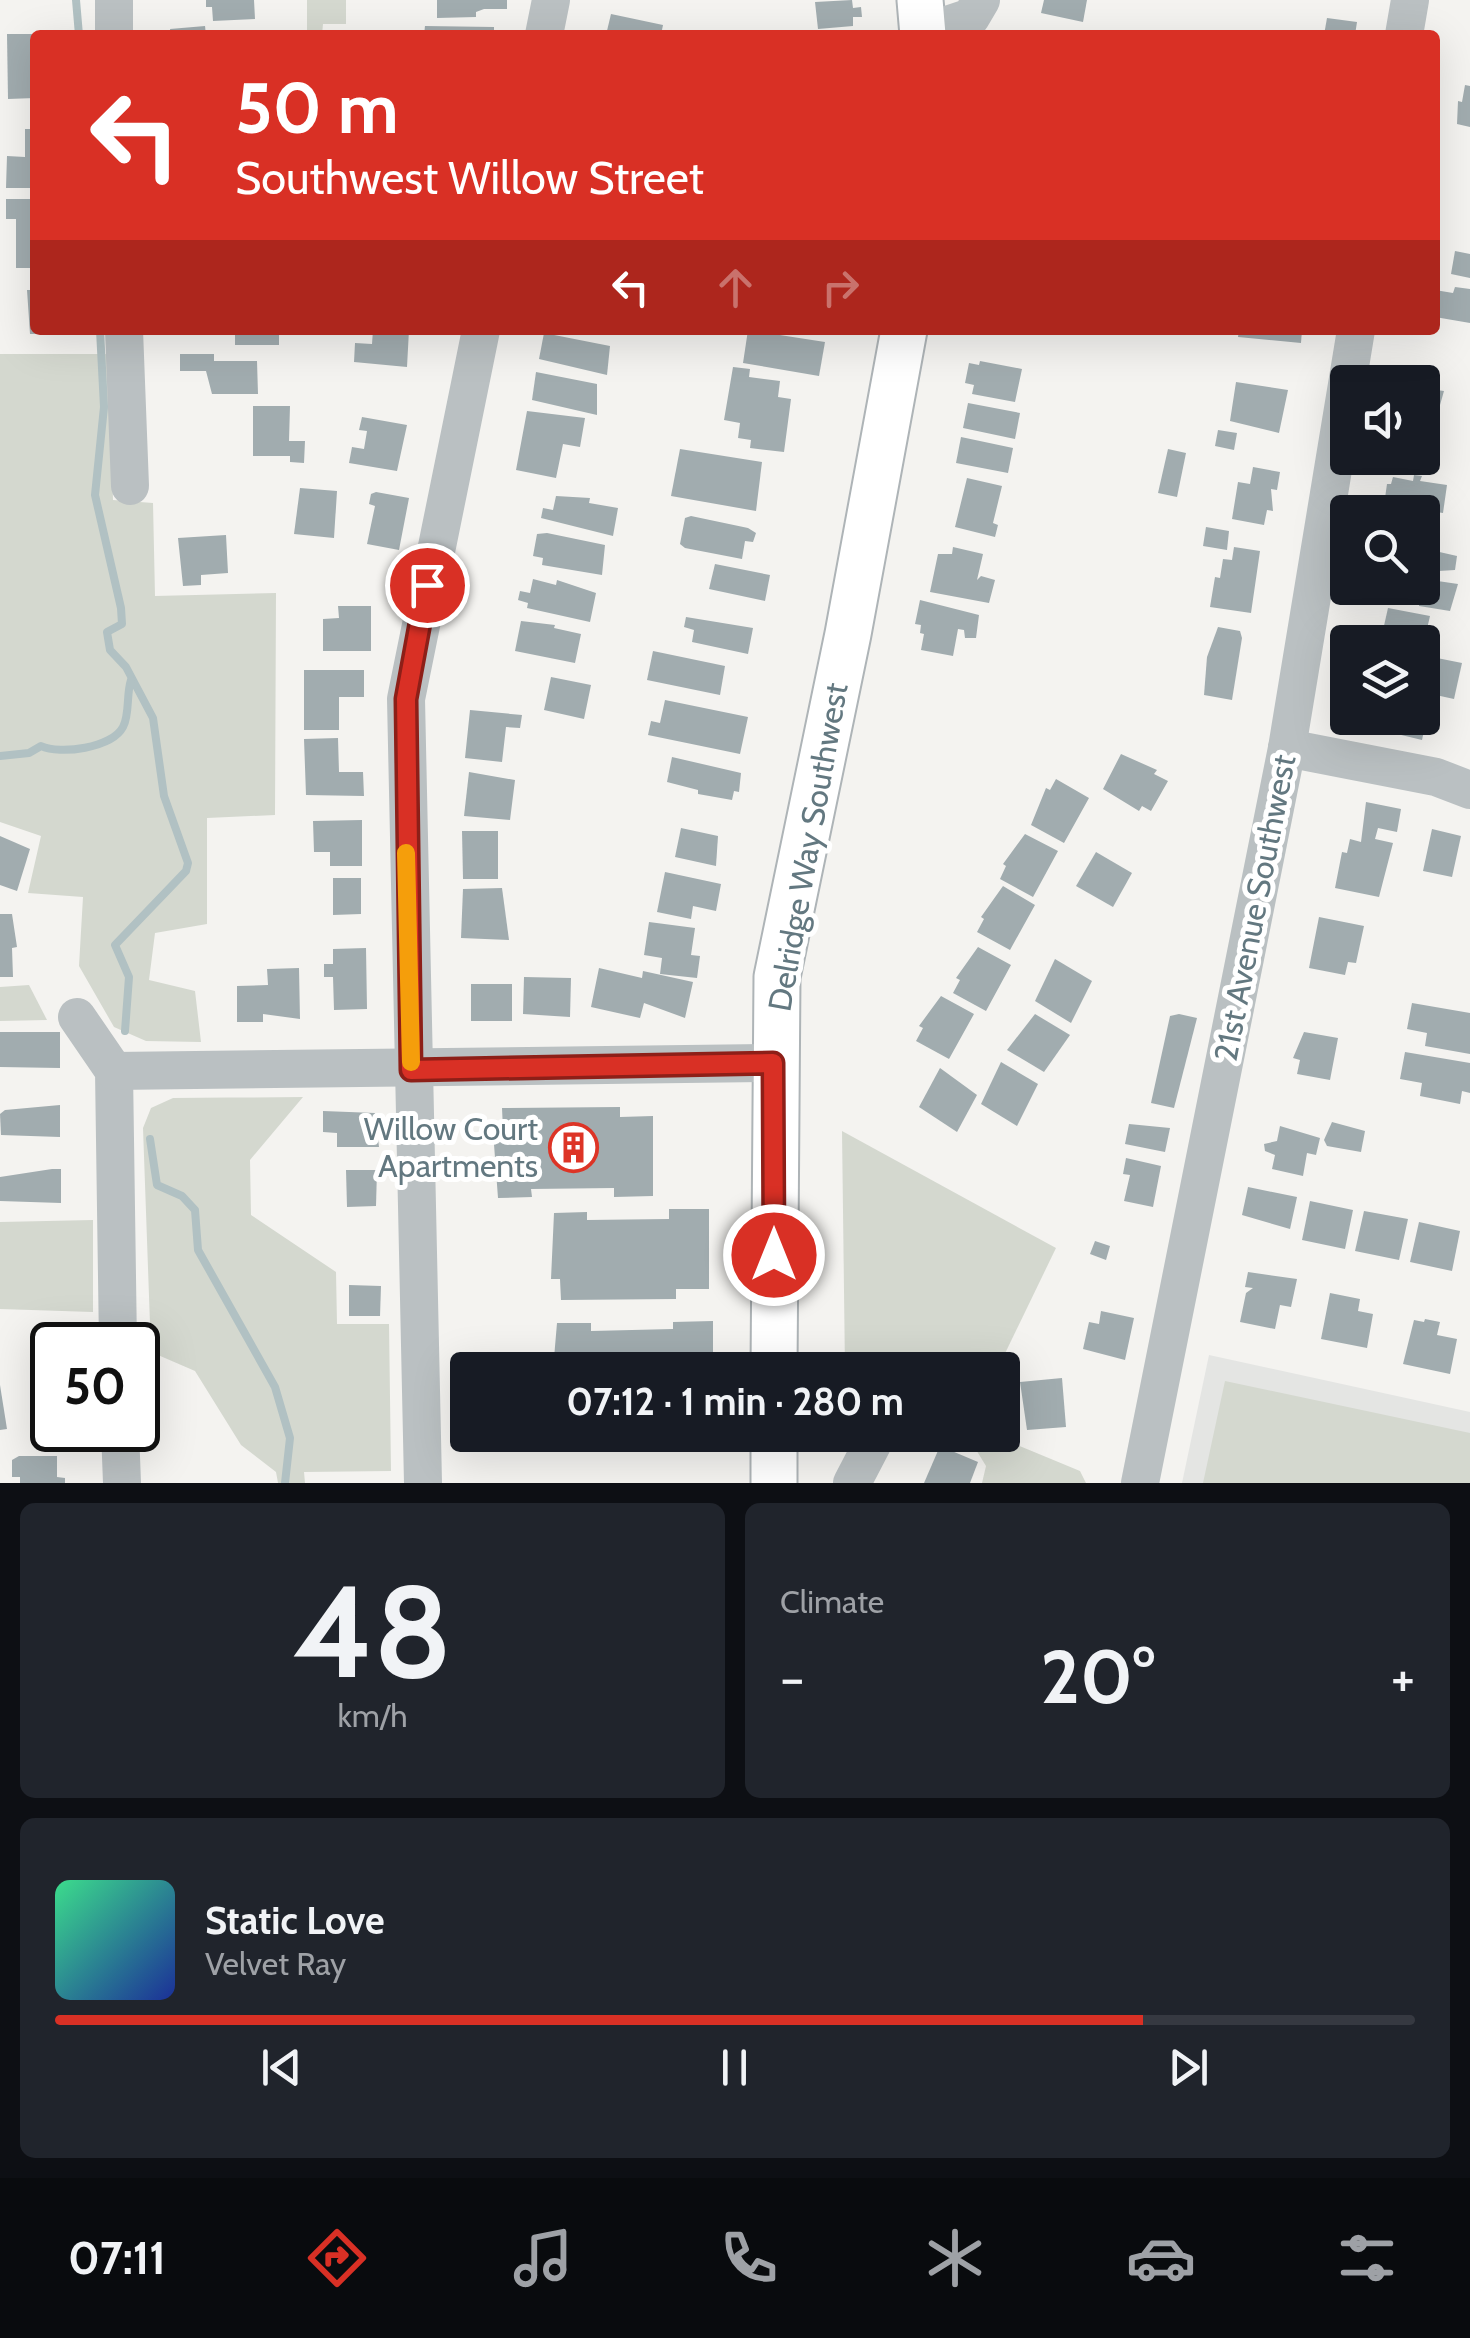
<!DOCTYPE html>
<html lang="en">
<head>
<meta charset="utf-8">
<style>
	body { margin:0; font-family:Cabin,sans-serif; background:#20242c; color:#f1f3f6; height:100vh; display:flex; flex-direction:column; font-size:38px; white-space:nowrap }
	* { box-sizing:border-box; margin:0 }
	p { font-size:32px; color:#9ea1a6 }
	.icon { flex:none; width:55px; height:55px; fill:none; stroke:currentColor; stroke-width:2; stroke-linecap:round; stroke-linejoin:round }
	.map { position:relative; height:1483px; overflow:hidden }
	.panel { display:flex; flex-direction:column; gap:20px; padding:20px; background:#0d0f14; flex:1 }
	.panel>* { flex:none }
	.hud { position:absolute; left:30px; top:30px; width:1410px; height:305px; border-radius:10px; box-shadow:0 10px 40px #0002; background:#d93025; color:#fff; overflow:hidden }
	.tools { position:absolute; left:1330px; top:365px; display:grid; gap:20px }
	.tools a { display:grid; place-items:center; width:110px; height:110px; border-radius:10px; background:#171b24; box-shadow:0 10px 40px #0002; font-size:50px }
	.speed { position:absolute; left:30px; top:1322px; display:flex; gap:20px; font-size:50px; font-weight:700; text-align:center }
	.speed>* { display:grid; place-content:center; width:130px; height:130px; border-radius:50%; background:#171b24; box-shadow:0 10px 40px #0002; line-height:1 }
	.speed .limit { border:5px solid #111; border-radius:15px; background:#fff; color:#111 }
	.pin { position:absolute; display:grid; place-items:center; width:85px; height:85px; color:#fff; margin:-42px; border:5px solid #fff; border-radius:50%; box-shadow:0 2px 10px #0007 }
	.me { position:absolute; width:110px; margin:-55px; rotate:0deg; stroke-linejoin:round; filter:drop-shadow(0 0 8px #0008) }
	.turn { display:flex; align-items:center; gap:35px; height:210px; padding:0 40px; font-size:45px }
	.turn .icon { width:130px; height:130px; stroke-width:2.5 }
	.turn b { display:block; font-size:70px; line-height:85px }
	.lanes { display:flex; align-items:center; height:95px; padding:0 40px; background:#0003; justify-content:center; gap:50px; direction:ltr }
	.lanes .off { opacity:.35 }
	.big { font-size:75px; font-weight:700; line-height:1.1 }
	.panel .widget { flex:1; display:flex; flex-direction:column; justify-content:center; gap:15px; min-width:0; padding:0 35px; border-radius:15px; background:#20242c }
	.panel .dial { align-items:center; gap:0 }
	.dial b { font-size:130px; line-height:1 }
	.song { display:flex; align-items:center; gap:30px }
	.cover { width:120px; height:120px; border-radius:15px; background:linear-gradient(135deg,hsl(150 70% 55%),hsl(230 70% 35%)) }
	.played { height:10px; border-radius:5px; background:linear-gradient(90deg,#d93025 80%,#363941 80%) }
	.keys { display:flex; justify-content:space-around; direction:ltr }
	.heat { display:flex; justify-content:space-between; align-items:center; font-size:55px; direction:ltr }
	.panel .tiles { flex:1; display:grid; gap:20px; grid-template-columns:1fr 1fr }
	.widget:last-child { grid-column:span 2 }
	.trip { position:absolute; left:450px; top:1352px; width:570px; height:100px; border-radius:10px; background:#171b24; box-shadow:0 10px 40px #0002; font-weight:700; line-height:100px; text-align:center }
	.menu { display:flex; height:160px; justify-content:space-around; align-items:center; background:#090b0e; color:#9ea1a6 }
	.menu .icon { width:70px; height:70px }
	.menu .selected { color:#d93025 }
	.menu b { font-size:45px; color:#f1f3f6 }
	.map>svg:first-child { display:block }
	.built { fill:#e4e5e3 }
	.green { fill:#d4d8cf }
	.lines { fill:none; stroke-linecap:round; stroke-linejoin:round }
	.stream { stroke:#b1c1c3; stroke-width:8 }
	.building { fill:#a1acaf }
	.major-casing { stroke:#aeb4b7; stroke-width:49 }
	.minor { stroke:#bac0c2; stroke-width:38 }
	.major { stroke:#fff; stroke-width:45 }
	.route-casing { stroke:#8d1f18; stroke-width:25 }
	.route { stroke:#d93025; stroke-width:18 }
	.slow { stroke:#f59e0b; stroke-width:18 }
	.labels { text-anchor:middle; stroke-width:10; stroke-linejoin:round; paint-order:stroke }
	.street-label { font-size:32px; fill:#637880; stroke:#fff }
	.poi-label { font-size:32px; fill:#637880; stroke:#fff; text-anchor:end }
</style>
</head>
<body>
<div class="map">
<svg width="1470" height="1483" viewBox="0 0 1470 1483">
	<rect width="100%" height="100%" fill="#f4f3f0"/>
	<!-- built -->
	<path class="built" d="M1209,1355L1470,1412V1483H1182Z"/>
	<!-- green -->
	<g class="green">
		<path d="M307,0H346V24H323L322,35H228L307,30Z"/>
		<path d="M0,354H109L113,500L153,503L155,596L276,593L275,815L207,818V924L155,933L149,980L195,991L201,1042L146,1041L114,1027L79,966L83,897L28,893L41,836L0,822Z"/>
		<path d="M29,985L47,1020L0,1021V987Z"/>
		<path d="M303,1097L250,1160L251,1215L336,1272L337,1324H389L391,1471L304,1472L305,1483H278L276,1472L241,1445L195,1371L151,1352L143,1128L151,1108L173,1098Z"/>
		<path d="M842,1131L1056,1248L997,1370H845Z"/>
		<path d="M93,1220V1312L0,1309V1222Z"/>
		<path d="M1225,1381L1470,1433V1483H1203Z"/>
		<path d="M967,1435H993L1080,1471L1086,1483H982L986,1466Z"/>
	</g>
	<g class="lines">
		<!-- stream -->
		<g class="stream">
			<path d="M76,0L79,35"/>
			<path d="M100,330L104,407L95,495L121,608L122,624L107,632L110,650L126,667L153,718L164,796L188,863L186,871L115,945L129,977L125,1031"/>
			<path d="M0,756L29,753L41,746C60,755 112,748 123,727C130,714 126,695 131,680"/>
			<path d="M150,1139L157,1185L182,1196L195,1210L198,1250L275,1387L290,1438L285,1483"/>
		</g>
	</g>
	<!-- building -->
	<g class="building">
		<path d="M206,0H254L255,19L213,21L212,7H206Z"/>
		<path d="M437,0H507V9H484L476,12V17L437,18Z"/>
		<path d="M852,0L853,8L861,7L862,17H853V26L818,29L815,2Z"/>
		<path d="M1044,0H1087L1083,22L1041,13Z"/>
		<path d="M611,14L663,25L661,35H606Z"/>
		<path d="M1327,18L1357,22L1355,35H1324Z"/>
		<path d="M205,26L206,35H171L170,29Z"/>
		<path d="M425,26L494,27V35H424Z"/>
		<path d="M7,34H35V98L8,99Z"/>
		<path d="M1465,85L1470,86V127L1457,124L1458,101L1462,102Z"/>
		<path d="M25,129H35V188H6L7,156L25,157Z"/>
		<path d="M6,199H34L35,268H16V219H6Z"/>
		<path d="M1455,251L1470,254V278L1451,274Z"/>
		<path d="M1455,287L1470,289V323L1435,317V290L1453,293Z"/>
		<path d="M27,290H35V330H64V334H30Z"/>
		<rect x="235" y="330" width="44" height="15"/>
		<path d="M373,330H409L407,367L354,362L355,343L372,344Z"/>
		<path d="M748,330L825,342L819,376L743,363Z"/>
		<path d="M1239,330H1302L1301,343L1238,337Z"/>
		<path d="M544,333L610,346L607,375L539,359Z"/>
		<path d="M180,354H214V361H257L258,394H212L206,371H180Z"/>
		<path d="M980,361L1022,369L1015,402L972,394L974,385L965,383L969,363L979,365Z"/>
		<path d="M733,367L750,369L749,377L780,381L778,397L791,399L784,452L750,448L751,440L738,438L740,423L724,420Z"/>
		<path d="M536,372L597,384V415L532,400Z"/>
		<path d="M1236,382L1288,390L1279,433L1230,421Z"/>
		<path d="M1422,388L1444,391L1436,419L1422,417Z"/>
		<path d="M968,403L1020,413L1015,439L963,428Z"/>
		<path d="M253,406H290L289,441H305L304,463L290,462V456H253Z"/>
		<path d="M527,411L585,418L580,447L563,444L556,478L516,470Z"/>
		<path d="M362,417L407,425L397,471L349,463L352,447L364,449L367,431L359,430Z"/>
		<path d="M1218,430L1237,433L1234,450L1215,446Z"/>
		<path d="M961,437L1013,448L1008,473L956,463Z"/>
		<path d="M680,449L762,462L756,511L671,496Z"/>
		<path d="M1168,449L1186,453L1177,497L1158,493Z"/>
		<path d="M1253,467L1280,472L1277,490L1271,489L1273,511L1267,510L1264,525L1232,519L1238,482L1250,484Z"/>
		<path d="M1414,475L1422,476L1420,481L1447,485L1443,513L1430,511L1429,519L1422,518V512H1383L1387,484H1391L1393,477L1413,481Z"/>
		<path d="M967,478L1002,486L993,523L998,525L995,537L955,527Z"/>
		<path d="M300,488L337,491L334,538L294,534Z"/>
		<path d="M376,492L409,498L399,550L367,544L375,506L369,504L371,494Z"/>
		<path d="M556,496L590,498L589,503L618,508L613,536L541,518L543,508L553,510Z"/>
		<path d="M691,516L748,528L756,533L753,542L745,541L742,559L685,548L680,544L685,518Z"/>
		<path d="M1206,527L1229,531L1227,550L1203,546Z"/>
		<path d="M547,533L605,545L602,575L542,565L543,558L533,556L537,534Z"/>
		<path d="M226,535L228,573L201,575V585L183,586L178,538Z"/>
		<path d="M953,547L983,554L977,580L981,576L995,580L989,603L930,592L938,554H952Z"/>
		<path d="M1234,547L1260,551L1251,613L1210,607L1215,577L1220,578L1223,559L1232,560Z"/>
		<path d="M1422,548L1457,556L1455,570L1422,572Z"/>
		<path d="M715,564L770,575L765,601L709,589Z"/>
		<path d="M533,579L556,585L557,580L596,593L590,622L527,608L528,603L518,600L520,591L530,593Z"/>
		<path d="M1424,579L1458,584L1450,611L1419,606Z"/>
		<path d="M920,600L979,615L976,638H965L964,630L958,629L953,656L921,650L924,634L920,633L921,625L915,624Z"/>
		<path d="M338,606H371V651H323V619L339,618Z"/>
		<path d="M1388,608L1430,616L1424,642L1381,639Z"/>
		<path d="M686,617L753,628L748,654L692,642L694,630L684,627Z"/>
		<path d="M521,621L555,625L554,628L581,634L575,663L515,651Z"/>
		<path d="M1218,627L1240,631L1242,638L1232,700L1204,695L1207,657Z"/>
		<path d="M653,651L725,666L720,695L647,680Z"/>
		<path d="M1422,655L1462,663L1454,699L1422,692Z"/>
		<path d="M304,670H364V697H339V730H304Z"/>
		<path d="M551,677L591,685L584,719L544,710Z"/>
		<path d="M665,700L748,717L740,754L648,735L651,721L660,723Z"/>
		<path d="M1422,702L1430,703L1422,740L1360,725L1362,718H1422Z"/>
		<path d="M470,710L522,715L520,728L506,727L502,762L465,758Z"/>
		<path d="M338,738L339,772H363L364,796L306,795L304,739Z"/>
		<path d="M1121,754L1157,770L1154,774L1168,781L1151,811L1142,806L1139,811L1103,789Z"/>
		<path d="M672,757L741,773L739,792L734,791L732,800L698,794V790L667,782Z"/>
		<path d="M469,772L515,780L510,820L464,816Z"/>
		<path d="M1056,779L1089,798L1064,843L1031,825L1046,788L1050,790Z"/>
		<path d="M1366,802L1401,809L1397,832L1378,828L1375,839L1393,843L1379,897L1335,888L1342,852L1347,853L1350,839L1361,842Z"/>
		<path d="M362,820V866H330V852H314L313,821Z"/>
		<path d="M681,828L718,836L716,866L675,857Z"/>
		<path d="M1432,829L1461,836L1452,877L1423,871Z"/>
		<path d="M462,831H498V879H463Z"/>
		<path d="M1025,834L1058,851L1033,897L1000,879L1006,866L1003,864Z"/>
		<path d="M0,836L30,849L17,891L0,885Z"/>
		<path d="M1096,852L1132,873L1113,907L1076,886Z"/>
		<path d="M665,872L721,884L716,911L693,906L691,919L657,912Z"/>
		<path d="M333,878H361V914L333,915Z"/>
		<path d="M1003,886L1035,905L1010,950L977,932L984,919L981,917Z"/>
		<path d="M502,888L509,940L461,938L463,889Z"/>
		<path d="M0,914H12L17,947L12,948L13,977H0Z"/>
		<path d="M1319,917L1364,926L1356,963L1348,962L1345,975L1309,968Z"/>
		<path d="M649,922L695,928L691,955L700,956L697,978L660,974L662,958L644,955Z"/>
		<path d="M978,947L1011,965L986,1011L953,993L960,980L956,978Z"/>
		<path d="M366,948L367,1009L334,1010L333,977H324V964H333V949Z"/>
		<path d="M1055,959L1092,981L1071,1023L1035,1001Z"/>
		<path d="M299,968L300,1019L263,1014V1022H237V986L268,985L267,969Z"/>
		<path d="M599,968L642,978L643,971L693,982L685,1018L644,1003L640,1018L591,1007Z"/>
		<path d="M524,977L571,978L570,1017L523,1014Z"/>
		<rect x="471" y="984" width="41" height="37"/>
		<path d="M941,996L974,1014L949,1059L916,1041L923,1028L919,1026Z"/>
		<path d="M1412,1003L1470,1013V1054L1425,1046L1427,1033L1407,1029Z"/>
		<path d="M1035,1014L1070,1035L1044,1072L1007,1050Z"/>
		<path d="M1179,1014L1197,1018L1174,1108L1151,1103L1170,1016Z"/>
		<path d="M0,1032H60V1068L0,1067Z"/>
		<path d="M1304,1032L1338,1038L1330,1080L1297,1074L1300,1060L1293,1058Z"/>
		<path d="M1405,1052L1470,1063V1093L1462,1091L1460,1104L1420,1096L1422,1083L1400,1079Z"/>
		<path d="M1001,1062L1038,1084L1017,1126L981,1104Z"/>
		<path d="M940,1068L977,1095L957,1132L919,1107Z"/>
		<path d="M60,1105V1137L1,1135L0,1114L5,1110Z"/>
		<path d="M620,1107V1117L653,1116V1196L614,1197V1188L531,1189L532,1197L498,1198L493,1131L503,1130L502,1108Z"/>
		<path d="M323,1111L375,1113L379,1147H337V1133L323,1132Z"/>
		<path d="M1332,1122L1365,1131L1361,1152L1327,1146L1324,1140Z"/>
		<path d="M1129,1124L1170,1128L1165,1152L1125,1144Z"/>
		<path d="M1280,1126L1320,1138L1316,1155L1307,1153L1303,1176L1272,1169L1275,1155L1265,1151L1264,1144L1277,1141Z"/>
		<path d="M1126,1158L1161,1166L1153,1207L1124,1201L1130,1175L1123,1174Z"/>
		<path d="M52,1169H61V1203L0,1201V1177Z"/>
		<path d="M346,1170H377L376,1206L347,1207Z"/>
		<path d="M1248,1187L1297,1197L1290,1229L1242,1215Z"/>
		<path d="M1310,1201L1353,1210L1345,1249L1302,1240Z"/>
		<path d="M669,1209H709V1289H676V1299L561,1300L560,1279H551L554,1213L587,1212V1220L669,1219Z"/>
		<path d="M1364,1211L1408,1219L1399,1260L1355,1251Z"/>
		<path d="M1419,1222L1460,1231L1452,1271L1410,1262Z"/>
		<path d="M1095,1241L1110,1246L1106,1260L1090,1254Z"/>
		<path d="M1248,1272L1297,1279L1291,1307L1280,1305L1275,1329L1240,1322L1246,1293L1253,1288L1245,1287Z"/>
		<path d="M349,1285L381,1286L380,1316H349Z"/>
		<path d="M1330,1293L1360,1299L1358,1311L1373,1314L1367,1348L1321,1339Z"/>
		<path d="M1101,1311L1134,1318L1125,1360L1083,1349L1089,1322L1099,1324Z"/>
		<path d="M1425,1319L1440,1322L1437,1335L1457,1339L1450,1374L1403,1364L1414,1320L1424,1322Z"/>
		<path d="M713,1321V1370H553L557,1323H591V1331L673,1329V1322Z"/>
		<path d="M1062,1378L1066,1427L1027,1430L1020,1382Z"/>
		<path d="M0,1385L7,1429L0,1430Z"/>
		<path d="M940,1446L978,1462L970,1483H924Z"/>
		<path d="M19,1456H57V1477L65,1478V1483H20V1477H12V1460Z"/>
	</g>
	<g class="lines">
		<defs>
			<g id="major">
				<path d="M920,0L923,35"/>
				<path d="M774,1370L777,977L848,634L904,330"/>
				<path d="M774,1435V1483"/>
			</g>
		</defs>
		<!-- major casing -->
		<use href="#major" class="major-casing"/>
		<!-- minor -->
		<g class="minor">
			<path d="M114,0V35"/>
			<path d="M923,33L971,17L981,0"/>
			<path d="M544,35L551,0"/>
			<path d="M1404,35L1410,0"/>
			<path d="M124,330L130,486"/>
			<path d="M1287,748L1436,777L1470,790"/>
			<path d="M77,1017L114,1071L118,1345"/>
			<path d="M114,1071L773,1063"/>
			<path d="M120,1430L122,1483"/>
			<path d="M423,1483L406,699L481,330"/>
			<path d="M852,1483L877,1435"/>
			<path d="M1140,1483L1287,748L1356,330"/>
		</g>
		<!-- major -->
		<use href="#major" class="major"/>
	</g>
	<g class="lines">
		<defs>
			<path id="route" d="M427,585L406,699L411,1070L773,1063L774,1255"/>
		</defs>
		<!-- route casing -->
		<use href="#route" class="route-casing"/>
		<!-- route -->
		<use href="#route" class="route"/>
		<!-- slow -->
		<path class="slow" d="M406,853L411,1062"/>
	</g>
	<!-- icons -->
	<defs>
		<symbol id="building-ring" viewBox="-11 -11 22 22"><circle r="9.5" fill="#fff" stroke="#dd3426" stroke-width="1.5"/><path d="M-4-6H4V6H1V3H-1V6H-4ZM-2.5-4.3h1.7v1.8h-1.7ZM.8-4.3h1.7v1.8H.8ZM-2.5-1h1.7V.8h-1.7ZM.8-1h1.7V.8H.8Z" fill="#dd3426"/></symbol>
	</defs>
	<g fill-rule="evenodd">
		<use href="#building-ring" x="546" y="1120" width="55" height="55"/>
	</g>
	<g class="labels">
		<!-- street labels -->
		<g class="street-label">
			<text transform="translate(808 847) rotate(-80)" y="11">Delridge Way Southwest</text>
			<text transform="translate(1255 908) rotate(-79)" y="11">21st Avenue Southwest</text>
		</g>
		<!-- poi labels -->
		<g class="poi-label">
			<text x="538" y="1140">Willow Court<tspan x="538" dy="37">Apartments</tspan></text>
		</g>
	</g>
</svg>
<div class="tools">
<a><svg class="icon" aria-label="sound" viewBox="0 0 24 24"><path d="M4 9h4l5-4v14l-5-4H4zM17 9q2 3 0 6"/></svg></a>
<a><svg class="icon" aria-label="search" viewBox="0 0 24 24"><circle cx="10" cy="10" r="6"/><path d="M15 15l6 6"/></svg></a>
<a><svg class="icon" aria-label="layers" viewBox="0 0 24 24"><path d="M12 4l9 5-9 5-9-5zM3 14l9 5 9-5"/></svg></a>
</div>
<div class="speed"><div class="limit">50</div></div>
<div class="pin" style="left:427px;top:585px;background:#d93025"><svg class="icon" aria-label="arrive" viewBox="0 0 24 24"><path d="M6 21V4h12l-3 4 3 4H6"/></svg></div>
<svg class="me" style="left:774px;top:1255px" viewBox="-20 -20 40 40"><circle r="17" fill="#d93025" stroke="#fff" stroke-width="3"/><path d="M0-11L8 9 0 5-8 9z" fill="#fff"/></svg>
<div class="trip">07:12 · 1 min · 280 m</div>
<div class="hud">
<div class="turn"><svg class="icon" aria-label="left" viewBox="0 0 24 24"><path d="M17 20v-9H6M10 6l-5 5 5 5"/></svg><div><b>50 m</b>Southwest Willow Street</div></div>
<div class="lanes"><svg class="icon" aria-label="left" viewBox="0 0 24 24"><path d="M17 20v-9H6M10 6l-5 5 5 5"/></svg><svg class="icon off" aria-label="ahead" viewBox="0 0 24 24"><path d="M12 20V5M6 11l6-6 6 6"/></svg><svg class="icon off" aria-label="right" viewBox="0 0 24 24"><path d="M7 20v-9h11M14 6l5 5-5 5"/></svg></div>
</div>
</div>
<section class="panel">
<div class="tiles">
<div class="widget dial"><b>48</b><p>km/h</p></div>
<div class="widget"><p>Climate</p>
<div class="heat"><a>−</a><b class="big">20°</b><a>+</a></div>
</div>
<div class="widget">
<div class="song"><i class="cover"></i><div><b>Static Love</b><p>Velvet Ray</p></div></div>
<div class="played"></div>
<div class="keys"><svg class="icon" aria-label="previous" viewBox="0 0 24 24"><path d="M18 5L8 12l10 7zM5 5v14"/></svg><svg class="icon" aria-label="pause" viewBox="0 0 24 24"><path d="M8 5v14M16 5v14"/></svg><svg class="icon" aria-label="next" viewBox="0 0 24 24"><path d="M6 5l10 7-10 7zM19 5v14"/></svg></div>
</div>
</div>
</section>
<nav class="menu">
<b>07:11</b>
<svg class="icon selected" aria-label="directions" viewBox="0 0 24 24"><path d="M12 3l9 9-9 9-9-9zM9 14v-3h6M13 9l2 2-2 2"/></svg>
<svg class="icon" aria-label="music" viewBox="0 0 24 24"><path d="M9 18V5l10-2v13"/><circle cx="6" cy="18" r="3"/><circle cx="16" cy="16" r="3"/></svg>
<svg class="icon" aria-label="phone" viewBox="0 0 24 24"><path d="M5 4h4l2 5-3 2q2 4 5 5l2-3 5 2v4C11 20 4 13 5 4z"/></svg>
<svg class="icon" aria-label="climate" viewBox="0 0 24 24"><path d="M12 3v18M4 7l16 10M4 17L20 7"/></svg>
<svg class="icon" aria-label="car" viewBox="0 0 24 24"><path d="M5 17H2v-5l4-1 3-4h7l3 4 3 1v5h-3M9 17h6M6 11h13"/><circle cx="7" cy="17" r="2"/><circle cx="17" cy="17" r="2"/></svg>
<svg class="icon" aria-label="filters" viewBox="0 0 24 24"><path d="M4 7h16M4 17h16"/><circle cx="9" cy="7" r="2"/><circle cx="15" cy="17" r="2"/></svg>
</nav>
</body>
</html>
